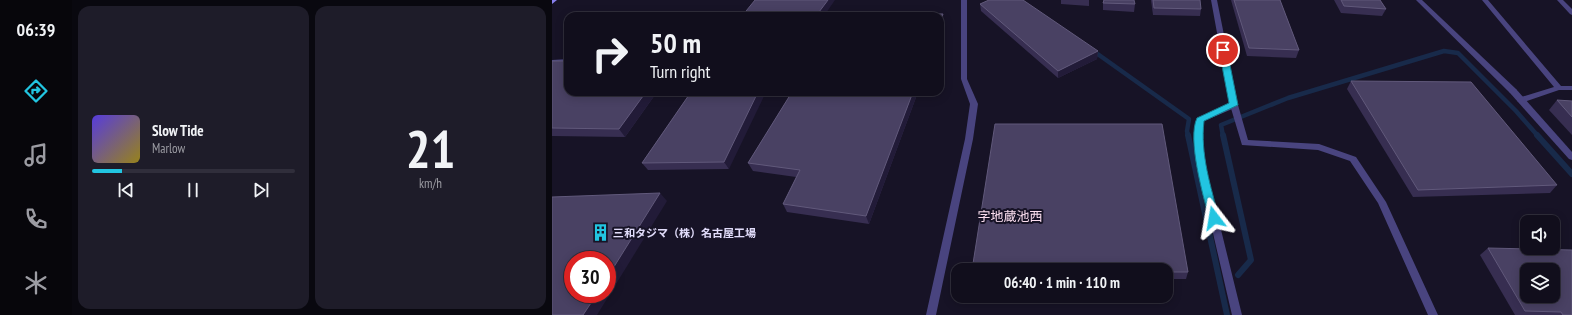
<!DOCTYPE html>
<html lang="en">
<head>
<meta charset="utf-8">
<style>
	body { margin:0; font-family:"PT Sans Narrow","Noto Sans JP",sans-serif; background:#1e1c29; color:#f1f3f6; height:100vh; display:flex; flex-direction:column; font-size:15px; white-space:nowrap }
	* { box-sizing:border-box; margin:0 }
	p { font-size:13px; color:#9c9ca3 }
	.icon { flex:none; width:22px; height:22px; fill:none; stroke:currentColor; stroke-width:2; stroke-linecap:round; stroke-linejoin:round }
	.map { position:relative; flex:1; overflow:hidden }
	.details { display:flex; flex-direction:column; gap:6px; padding:6px; background:#09080f; width:480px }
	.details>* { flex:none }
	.banner { position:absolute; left:12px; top:12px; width:380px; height:84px; border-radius:12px; box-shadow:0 2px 10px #0003,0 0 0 1px #302e3b; background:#110e1c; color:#f1f3f6; overflow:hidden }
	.controls { position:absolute; left:968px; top:215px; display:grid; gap:8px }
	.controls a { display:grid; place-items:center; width:40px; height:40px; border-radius:8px; background:#110e1c; box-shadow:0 2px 10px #0003,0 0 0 1px #302e3b; font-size:20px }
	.speed { position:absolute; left:12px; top:251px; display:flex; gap:8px; font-size:20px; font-weight:700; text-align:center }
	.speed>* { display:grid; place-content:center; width:52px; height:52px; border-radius:50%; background:#110e1c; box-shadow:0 2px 10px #0003,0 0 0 1px #302e3b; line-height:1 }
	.speed .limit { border:6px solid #d22; background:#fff; color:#111 }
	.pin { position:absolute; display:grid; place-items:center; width:34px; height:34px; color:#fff; margin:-17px; border:2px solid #fff; border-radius:50%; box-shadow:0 1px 4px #0007 }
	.me { position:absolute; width:44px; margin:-22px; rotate:346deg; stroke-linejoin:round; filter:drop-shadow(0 0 3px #0008) }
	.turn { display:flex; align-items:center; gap:14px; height:84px; padding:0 20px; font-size:18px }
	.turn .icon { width:52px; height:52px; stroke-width:2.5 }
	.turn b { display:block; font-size:28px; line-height:34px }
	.details .card { flex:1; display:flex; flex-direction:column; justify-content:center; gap:6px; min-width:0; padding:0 14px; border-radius:12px; background:#1e1c29 }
	.details .dial { align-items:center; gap:0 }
	.dial b { font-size:52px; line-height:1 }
	.song { display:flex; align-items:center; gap:12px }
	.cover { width:48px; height:48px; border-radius:6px; background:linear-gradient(135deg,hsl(250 70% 55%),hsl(50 70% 35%)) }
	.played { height:4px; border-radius:2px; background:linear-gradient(90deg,#22c5e1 15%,#302e3b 15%) }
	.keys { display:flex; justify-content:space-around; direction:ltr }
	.details .tiles { flex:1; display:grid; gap:6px; grid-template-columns:repeat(2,1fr) }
	.trip { position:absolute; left:399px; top:263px; width:222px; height:40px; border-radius:12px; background:#110e1c; box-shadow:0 2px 10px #0003,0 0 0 1px #302e3b; font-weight:700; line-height:40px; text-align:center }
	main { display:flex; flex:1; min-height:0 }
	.tabs { display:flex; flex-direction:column; width:72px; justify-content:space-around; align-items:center; background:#07060b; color:#9c9ca3 }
	.tabs .icon { width:28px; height:28px }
	.tabs .selected { color:#22c5e1 }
	.tabs b { font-size:18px; color:#f1f3f6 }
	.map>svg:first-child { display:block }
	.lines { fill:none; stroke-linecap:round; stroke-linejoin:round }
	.stream-far1 { stroke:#182a4a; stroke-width:4.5 }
	.stream { stroke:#182a4a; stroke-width:6 }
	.lane { fill:#49447f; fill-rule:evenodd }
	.street { fill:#49447f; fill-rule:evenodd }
	.secondary { fill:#8880ee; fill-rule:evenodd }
	.wall { fill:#372e51 }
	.shaded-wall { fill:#221b38 }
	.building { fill:#494163; stroke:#61597b; fill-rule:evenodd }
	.route { fill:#22c5e1; stroke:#168092 }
	.labels { text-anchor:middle; stroke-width:4; stroke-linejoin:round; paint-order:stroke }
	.poi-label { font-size:11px; font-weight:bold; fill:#e1dcfa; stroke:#171326; text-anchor:start }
	.quarter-label { font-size:13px; fill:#fbdeef; stroke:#171326 }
</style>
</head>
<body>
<main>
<nav class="tabs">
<b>06:39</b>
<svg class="icon selected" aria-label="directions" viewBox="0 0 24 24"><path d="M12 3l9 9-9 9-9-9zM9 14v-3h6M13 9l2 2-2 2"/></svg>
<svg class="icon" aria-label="music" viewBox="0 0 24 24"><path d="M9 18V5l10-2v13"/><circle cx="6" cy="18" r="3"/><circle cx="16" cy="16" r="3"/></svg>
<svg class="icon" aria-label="phone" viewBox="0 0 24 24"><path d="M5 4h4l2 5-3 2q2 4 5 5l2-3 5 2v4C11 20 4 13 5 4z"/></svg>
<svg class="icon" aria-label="climate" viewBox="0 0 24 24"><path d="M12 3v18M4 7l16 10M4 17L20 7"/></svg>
</nav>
<section class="details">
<div class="tiles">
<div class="card">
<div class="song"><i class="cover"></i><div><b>Slow Tide</b><p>Marlow</p></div></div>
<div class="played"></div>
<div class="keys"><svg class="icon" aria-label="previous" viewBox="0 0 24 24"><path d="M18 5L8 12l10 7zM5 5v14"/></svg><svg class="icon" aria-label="pause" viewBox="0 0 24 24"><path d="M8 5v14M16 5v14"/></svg><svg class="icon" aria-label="next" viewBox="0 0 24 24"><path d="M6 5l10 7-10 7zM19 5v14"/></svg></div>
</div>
<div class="card dial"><b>21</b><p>km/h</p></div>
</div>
</section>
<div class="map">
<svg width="1020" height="315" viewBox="0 0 1020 315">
	<rect width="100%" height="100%" fill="#171326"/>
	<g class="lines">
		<!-- stream-far1 -->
		<g class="stream-far1">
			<path d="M540,50L637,119L635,131L636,136"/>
			<path d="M671,136L669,125L736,98L892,51L906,53L964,111L986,136"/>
		</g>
		<!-- stream -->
		<g class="stream">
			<path d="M636,135L675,315"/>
			<path d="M671,135L699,260L686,275"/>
			<path d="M985,135L1020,174"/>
		</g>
		<!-- lane -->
		<g class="lane">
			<path d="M409,0H415V79L426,104L421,139L384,315H374L413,139L418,104L409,79Z"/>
			<path d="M864,0H870L964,89L965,91L964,93H958Z"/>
			<path d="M930,0H936L1009,86H1020V90H1007L972,102H966L965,100L966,98L1002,87Z"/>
			<path d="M1005,0H1011L1020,9V15L1018,14Z"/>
			<path d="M16,59V63L0,64V60Z"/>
			<path d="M679,103H682L686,105L696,140L767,144L804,157L834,202L886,315H876L826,203L798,161L766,150L690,145L678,105Z"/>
		</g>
		<!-- street -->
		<g class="street">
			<path d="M659,0H665L686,105L685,107L652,121L650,136L655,173L690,315H680L647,173L642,136L645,118L678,104Z"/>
			<path d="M958,89H964L1020,152V160L1017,159L958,93L957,91Z"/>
		</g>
		<!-- secondary -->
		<path class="secondary" d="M0,0H5L0,4Z"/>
	</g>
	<!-- wall -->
	<g class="wall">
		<path d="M509,0H537V6L509,4Z"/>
		<path d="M551,0L583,4L582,12L551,10Z"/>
		<path d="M599,0H648L649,9L648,16L601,15Z"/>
		<path d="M679,0H728L747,50L744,58L695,56Z"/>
		<path d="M782,0H828L834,9L830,16L789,13Z"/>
		<path d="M428,4L546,51L545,59L506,78L429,11Z"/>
		<path d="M0,61L105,92L73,137L0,136Z"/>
		<path d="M799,81L1005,185L998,193L861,197L795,89Z"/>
		<path d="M139,92L177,169L96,170L90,163Z"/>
		<path d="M240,92H366L317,224L235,212L231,204L244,177L201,171L196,163Z"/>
		<path d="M1005,100L1020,101V135L997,110Z"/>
		<path d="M936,248L1020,315H963L928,255Z"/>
		<path d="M614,270L636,272L634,279H614Z"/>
	</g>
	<!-- shaded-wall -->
	<g class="shaded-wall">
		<path d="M276,0H283L272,16H264Z"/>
		<path d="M391,14L392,22L388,33V22Z"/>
		<path d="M546,51L545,59L506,78V71Z"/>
		<path d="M94,92H105L73,137L67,129Z"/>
		<path d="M206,92H214L177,169L172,162Z"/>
		<path d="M361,92H366L317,224L314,216Z"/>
		<path d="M108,193L115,201L45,315H31L45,294H55V278Z"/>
	</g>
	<!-- building -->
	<g class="building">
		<path d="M203,0H276L264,16H190Z"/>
		<path d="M437,0H471L546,51L506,71L428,4Z"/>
		<path d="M552,0H582L583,4L551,3Z"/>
		<path d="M601,0H648L649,9L602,8Z"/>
		<path d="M682,0H728L747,50L697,48Z"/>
		<path d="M789,0H828L834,9L792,6Z"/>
		<path d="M290,12L391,14L388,22V16H287Z"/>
		<path d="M0,61H16V92H94L67,129L0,128Z"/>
		<path d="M799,81L919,82L1005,185L866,190Z"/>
		<path d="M139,92H206L172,162L90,163Z"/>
		<path d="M240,92H361L314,216L231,204L248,170L196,163Z"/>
		<path d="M1005,100L1020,101V117Z"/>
		<path d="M443,124H610L636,272H614V270H420Z"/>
		<path d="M108,193L55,278V260H21V294H45L31,315H0V197Z"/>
		<path d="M936,248L1020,250V315H1011L1009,312L973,311ZM975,270H1001V296H975Z"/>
	</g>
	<!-- route -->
	<path class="route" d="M671,47L675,50L686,105L652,121C648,154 659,187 667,218L665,221H658L657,218C651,195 635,139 645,118L677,103L667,50Z"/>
	<!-- icons -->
	<defs>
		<symbol id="building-bare" viewBox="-9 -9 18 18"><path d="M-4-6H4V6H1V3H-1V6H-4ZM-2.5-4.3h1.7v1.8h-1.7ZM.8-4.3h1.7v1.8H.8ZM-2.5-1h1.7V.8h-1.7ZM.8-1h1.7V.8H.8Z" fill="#22c5e1" stroke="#171326" stroke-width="2.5" paint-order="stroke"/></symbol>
	</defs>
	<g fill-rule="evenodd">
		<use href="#building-bare" x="36" y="220" width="25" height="25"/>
	</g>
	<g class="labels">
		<!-- poi labels -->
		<g class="poi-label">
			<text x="61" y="237">三和タジマ（株）名古屋工場</text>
		</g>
		<!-- quarter labels -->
		<g class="quarter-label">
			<text x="458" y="221">字地蔵池西</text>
		</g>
	</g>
</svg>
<div class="controls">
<a><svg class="icon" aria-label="sound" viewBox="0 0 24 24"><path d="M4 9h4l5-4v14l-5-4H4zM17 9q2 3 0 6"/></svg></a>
<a><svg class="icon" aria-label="layers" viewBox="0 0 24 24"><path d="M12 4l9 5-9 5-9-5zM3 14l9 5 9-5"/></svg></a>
</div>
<div class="speed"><div class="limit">30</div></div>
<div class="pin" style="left:671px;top:50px;background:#d93025"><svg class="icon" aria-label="arrive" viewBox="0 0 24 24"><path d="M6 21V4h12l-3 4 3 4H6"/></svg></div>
<svg class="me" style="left:662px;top:218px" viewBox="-20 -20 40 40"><path d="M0-17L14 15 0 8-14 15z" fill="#22c5e1" stroke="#fff" stroke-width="4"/></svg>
<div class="trip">06:40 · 1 min · 110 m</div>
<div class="banner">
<div class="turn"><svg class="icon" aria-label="right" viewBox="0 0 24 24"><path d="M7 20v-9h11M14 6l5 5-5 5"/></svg><div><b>50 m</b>Turn right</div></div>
</div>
</div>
</main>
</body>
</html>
